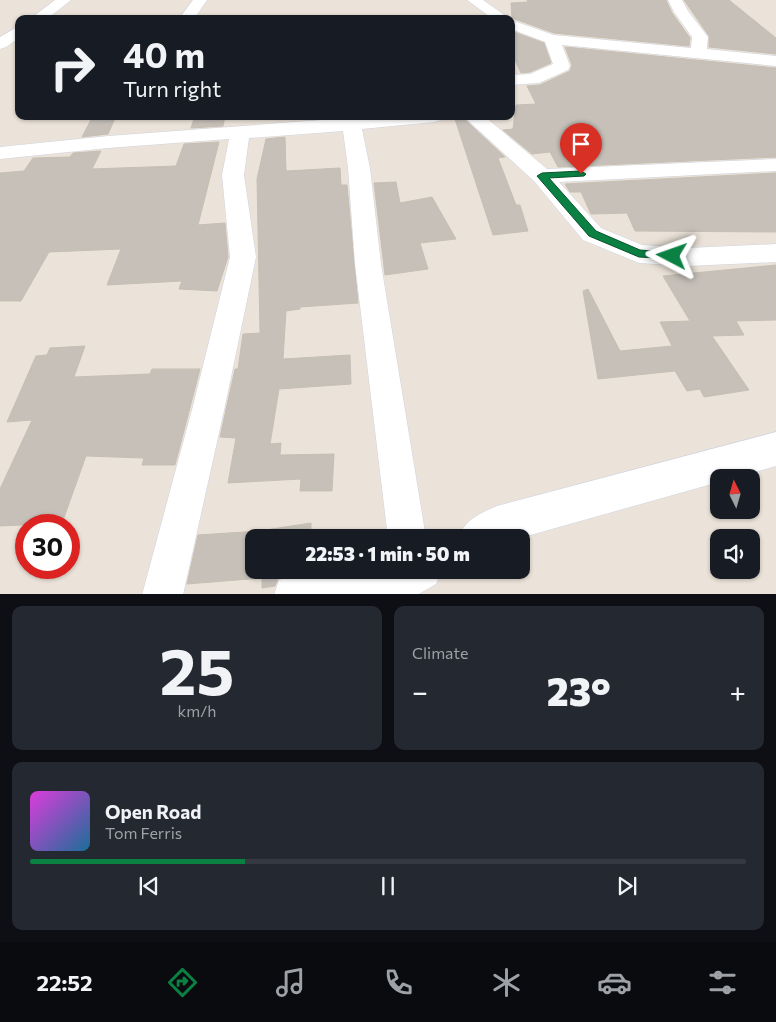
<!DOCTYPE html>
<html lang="en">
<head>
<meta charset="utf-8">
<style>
	body { margin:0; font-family:Commissioner,sans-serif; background:#242831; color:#f1f3f6; height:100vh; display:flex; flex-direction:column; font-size:19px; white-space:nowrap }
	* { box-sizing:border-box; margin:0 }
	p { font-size:16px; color:#9ea1a6 }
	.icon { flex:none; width:28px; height:28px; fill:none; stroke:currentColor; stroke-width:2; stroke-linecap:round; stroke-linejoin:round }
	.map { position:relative; height:594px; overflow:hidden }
	.panel { display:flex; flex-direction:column; gap:12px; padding:12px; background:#0d0f14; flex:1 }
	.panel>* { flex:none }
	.hud { position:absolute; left:15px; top:15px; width:500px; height:105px; border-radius:10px; box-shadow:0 1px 4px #0004; background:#171b24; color:#f1f3f6; overflow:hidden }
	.needle { width:32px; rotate:355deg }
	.buttons { position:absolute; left:710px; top:469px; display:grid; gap:10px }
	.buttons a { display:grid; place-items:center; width:50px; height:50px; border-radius:10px; background:#171b24; box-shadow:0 1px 4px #0004; font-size:25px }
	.speed { position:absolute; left:15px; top:514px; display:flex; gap:10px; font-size:25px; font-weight:700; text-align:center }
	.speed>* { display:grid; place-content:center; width:65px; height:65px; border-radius:50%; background:#171b24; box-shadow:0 1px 4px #0004; line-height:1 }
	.speed .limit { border:8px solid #d22; background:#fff; color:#111 }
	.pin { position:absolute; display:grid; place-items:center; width:42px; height:42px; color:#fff; margin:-51px -21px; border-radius:50% 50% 50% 0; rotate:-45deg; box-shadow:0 0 5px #0007 }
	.pin .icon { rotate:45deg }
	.me { position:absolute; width:55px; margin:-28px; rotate:274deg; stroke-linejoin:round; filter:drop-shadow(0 0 4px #0008) }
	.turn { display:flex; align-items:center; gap:18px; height:105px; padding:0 25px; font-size:22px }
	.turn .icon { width:65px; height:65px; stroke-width:2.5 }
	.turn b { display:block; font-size:35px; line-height:42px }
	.big { font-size:38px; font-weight:800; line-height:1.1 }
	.panel .tile { flex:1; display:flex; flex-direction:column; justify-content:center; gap:8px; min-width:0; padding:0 18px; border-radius:10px; background:#242831 }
	.panel .dial { align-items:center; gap:0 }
	.dial b { font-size:65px; line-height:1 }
	.song { display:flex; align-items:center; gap:15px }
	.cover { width:60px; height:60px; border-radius:8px; background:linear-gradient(135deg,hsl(300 70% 55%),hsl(200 70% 35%)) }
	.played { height:5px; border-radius:2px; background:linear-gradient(90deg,#0b8043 30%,#363941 30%) }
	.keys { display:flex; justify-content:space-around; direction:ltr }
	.heat { display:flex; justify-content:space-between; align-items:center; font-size:28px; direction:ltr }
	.panel .tiles { flex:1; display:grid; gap:12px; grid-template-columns:1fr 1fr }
	.tile:last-child { grid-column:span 2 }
	.trip { position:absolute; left:245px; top:529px; width:285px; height:50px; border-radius:10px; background:#171b24; box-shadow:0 1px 4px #0004; font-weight:800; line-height:50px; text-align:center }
	.tabs { display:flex; height:80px; justify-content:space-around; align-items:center; background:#090b0e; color:#9ea1a6 }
	.tabs .icon { width:35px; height:35px }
	.tabs .on { color:#0b8043 }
	.tabs b { font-size:22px; color:#f1f3f6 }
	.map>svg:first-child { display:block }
	.building { fill:#c6c0b9; stroke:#c6bfb3 }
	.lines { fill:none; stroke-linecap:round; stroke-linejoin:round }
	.minor-casing { stroke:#cfd3e1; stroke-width:1 }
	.minor { fill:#fff; fill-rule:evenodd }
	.route { fill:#0b8043; stroke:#07532c }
</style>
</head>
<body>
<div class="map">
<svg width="776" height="595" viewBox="0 0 776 595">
	<rect width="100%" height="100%" fill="#ebe3d9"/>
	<!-- building -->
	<g class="building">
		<path d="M527,0H666L672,13L690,38L689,46L554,33L512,18L511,3L528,2Z"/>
		<path d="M684,0H729L776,38V54L709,47V36Z"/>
		<path d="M511,31L544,43L551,63L530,72L521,73L511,51Z"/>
		<path d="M565,47L776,68V157L558,167L550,152L532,154L503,130L513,129L516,105L536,104L527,86L540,85L570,71L572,65Z"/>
		<path d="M93,116H116L108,134L82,137Z"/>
		<path d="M195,116H225L223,126L191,128Z"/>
		<path d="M454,116H461L505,157L498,158L516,205H520L528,231L493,235Z"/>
		<path d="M285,137L286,171L340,168L341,185H347L358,303L300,307V309L286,311L283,359L350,355L351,384L279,389L270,444L281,443L280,455L334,454L332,491H300L301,479L228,483L236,438L220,437L235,369H238L243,334L260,333L257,179L266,139Z"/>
		<path d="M219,142L198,225L225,223L228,257L217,291L179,289L182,281L107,285L121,249L49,252L21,301H0V173L24,171L33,158L70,157L73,153L101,151L92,169L176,166L184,144Z"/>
		<path d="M776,173V232L635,231L627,213L591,214L581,192H570L565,184Z"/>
		<path d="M396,182L400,203L432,197L456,239L420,243L428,269L385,275L374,183Z"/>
		<path d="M776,265V320L736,321L744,335L712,336L749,390L704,397L700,389L687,391L675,371L598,379L583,291L588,289L620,351L672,346L660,322L690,321L663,276Z"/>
		<path d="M85,346L74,377L150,374L152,369H200L175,465H142L144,458L86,456L62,523L0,526V489L32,420L7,422L36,356L47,355L50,348Z"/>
		<path d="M311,523V538H254V570H309L293,572L278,578L275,586L262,588V578L187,584L198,535L259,531Z"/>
	</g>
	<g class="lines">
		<defs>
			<g id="minor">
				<path d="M55,0H71L47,19H30Z"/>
				<path d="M193,0H207L194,19H179Z"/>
				<path d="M467,0H483L510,19H493Z"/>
				<path d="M668,0H682L688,11L708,37L707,49L776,56V66L562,45L570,66L568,70L539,83L511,85V75L530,74L553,64L545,42L511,29V20L554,35L691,48L692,37L674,12Z"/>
				<path d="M19,26V38L6,47L0,49V37Z"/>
				<path d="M376,116H443L441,120L434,122L362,129L370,168L381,264L426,538H388L355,264L348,168L343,131L249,138L244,175L256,257L225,406L183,595H142L193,406L230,257L222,175L229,139L108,148L0,159V147L108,136Z"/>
				<path d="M463,116H484L547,169L776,159V171L559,182L601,228L642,245L688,248L776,244V262L688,266L639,263L583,240L534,181Z"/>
				<path d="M776,432V466L734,478H719V482L520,538H458C466,519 479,514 497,506Z"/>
				<path d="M322,570H442L436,584L417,595H274L279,580L294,574Z"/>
			</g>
		</defs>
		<!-- minor casing -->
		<use href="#minor" class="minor-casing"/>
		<!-- minor -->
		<use href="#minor" class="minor"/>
	</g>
	<!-- route -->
	<path class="route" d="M581,171L586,174L584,176L549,178L596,231L640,250L675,253L677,256L675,259L639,257L589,236L537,176L542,173Z"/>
</svg>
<div class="buttons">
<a><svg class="needle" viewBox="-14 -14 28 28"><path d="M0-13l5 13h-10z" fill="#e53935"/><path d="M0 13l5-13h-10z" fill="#9ea1a6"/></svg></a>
<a><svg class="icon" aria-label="sound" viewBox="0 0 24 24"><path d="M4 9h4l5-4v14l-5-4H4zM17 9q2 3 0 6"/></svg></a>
</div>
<div class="speed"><div class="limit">30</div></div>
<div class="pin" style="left:581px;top:174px;background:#d93025"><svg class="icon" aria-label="arrive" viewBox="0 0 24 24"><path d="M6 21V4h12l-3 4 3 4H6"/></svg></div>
<svg class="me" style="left:672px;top:256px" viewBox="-20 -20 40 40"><path d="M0-17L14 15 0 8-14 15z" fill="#0b8043" stroke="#fff" stroke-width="4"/></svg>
<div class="trip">22:53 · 1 min · 50 m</div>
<div class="hud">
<div class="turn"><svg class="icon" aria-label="right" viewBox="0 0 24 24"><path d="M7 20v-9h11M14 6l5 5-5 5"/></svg><div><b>40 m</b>Turn right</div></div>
</div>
</div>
<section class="panel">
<div class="tiles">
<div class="tile dial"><b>25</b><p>km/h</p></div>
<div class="tile"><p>Climate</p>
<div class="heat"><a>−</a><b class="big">23°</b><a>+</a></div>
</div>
<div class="tile">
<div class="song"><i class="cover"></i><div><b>Open Road</b><p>Tom Ferris</p></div></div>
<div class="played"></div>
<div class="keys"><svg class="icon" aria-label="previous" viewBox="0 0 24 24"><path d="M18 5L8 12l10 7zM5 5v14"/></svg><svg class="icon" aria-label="pause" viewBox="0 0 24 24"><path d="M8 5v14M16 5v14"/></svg><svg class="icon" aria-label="next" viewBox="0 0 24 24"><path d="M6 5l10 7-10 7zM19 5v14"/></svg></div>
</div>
</div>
</section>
<nav class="tabs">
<b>22:52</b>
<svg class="icon on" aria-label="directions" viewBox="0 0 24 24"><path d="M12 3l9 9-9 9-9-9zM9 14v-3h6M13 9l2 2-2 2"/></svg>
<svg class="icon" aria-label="music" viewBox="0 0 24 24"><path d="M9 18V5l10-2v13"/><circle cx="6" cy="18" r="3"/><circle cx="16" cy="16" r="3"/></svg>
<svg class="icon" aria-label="phone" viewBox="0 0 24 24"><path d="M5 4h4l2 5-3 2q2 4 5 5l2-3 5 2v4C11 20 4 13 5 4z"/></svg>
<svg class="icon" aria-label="climate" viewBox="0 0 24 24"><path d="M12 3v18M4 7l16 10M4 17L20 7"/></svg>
<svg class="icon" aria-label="car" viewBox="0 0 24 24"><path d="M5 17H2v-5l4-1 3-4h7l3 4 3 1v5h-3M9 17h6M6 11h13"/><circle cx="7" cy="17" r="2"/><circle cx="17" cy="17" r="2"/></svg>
<svg class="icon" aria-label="filters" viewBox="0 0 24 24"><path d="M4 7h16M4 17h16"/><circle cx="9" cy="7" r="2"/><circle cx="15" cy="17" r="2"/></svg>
</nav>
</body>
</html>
